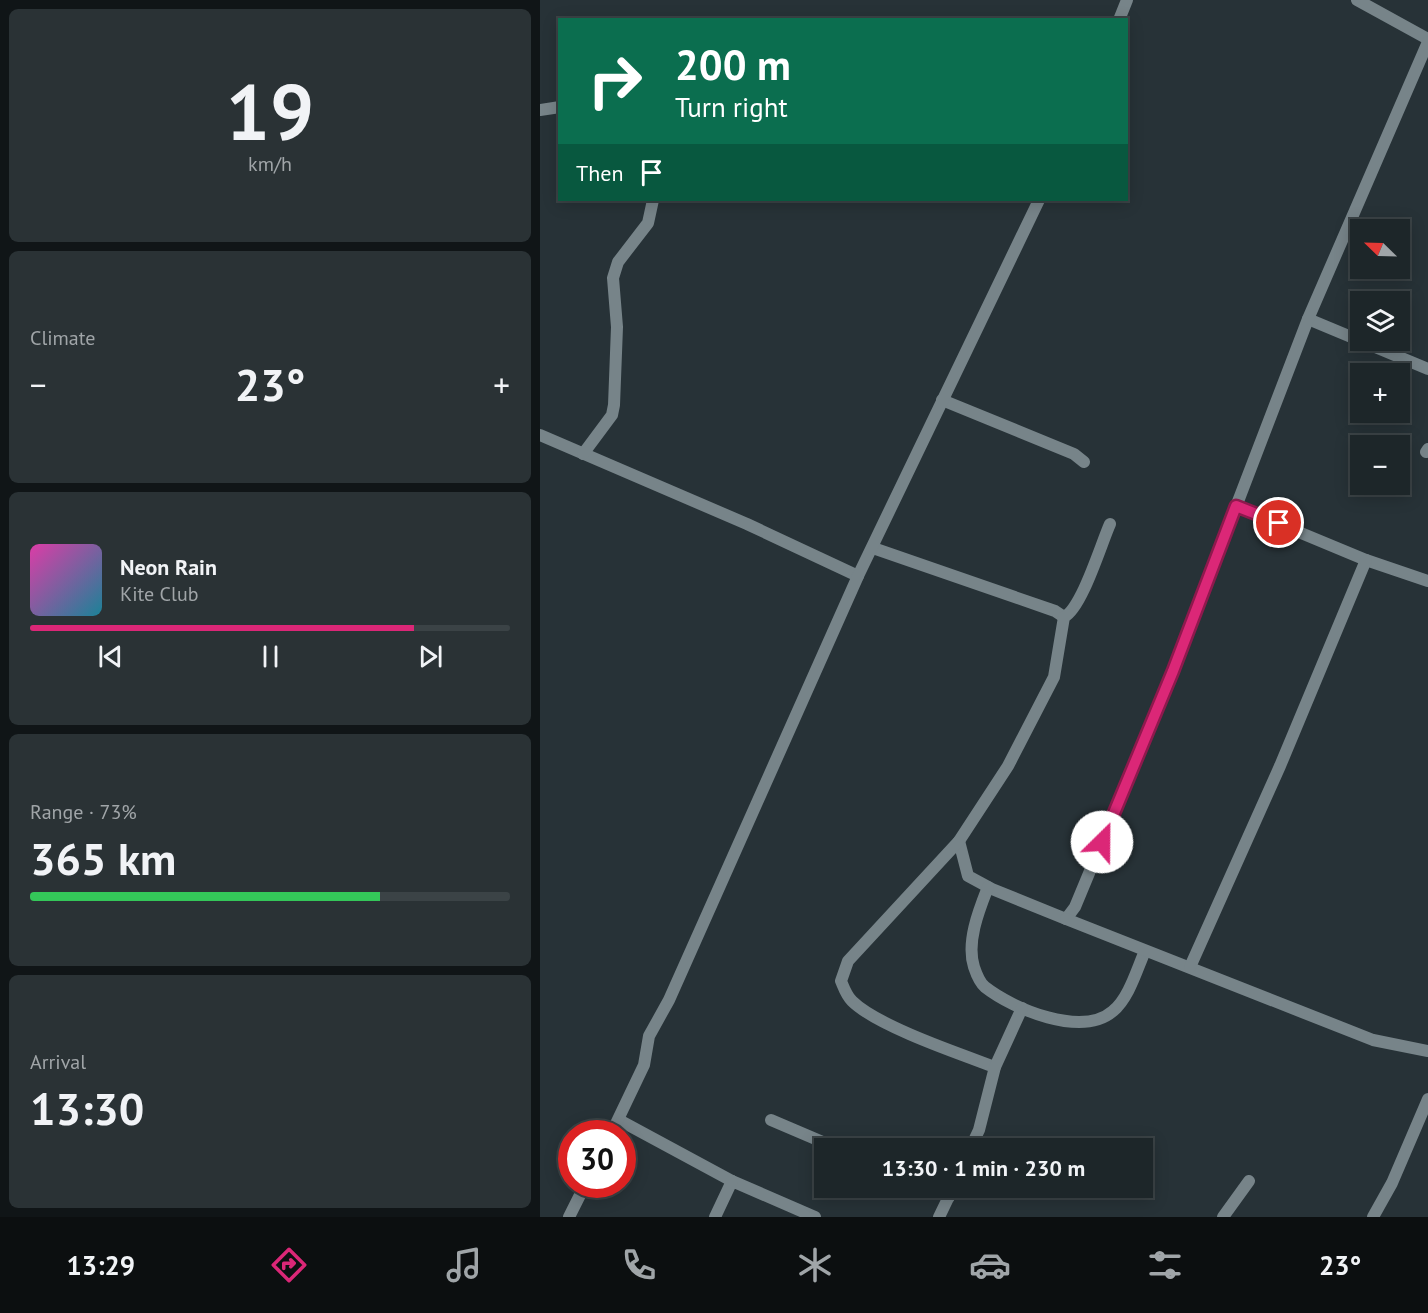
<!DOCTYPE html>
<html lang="en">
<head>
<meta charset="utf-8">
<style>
	body { margin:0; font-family:"PT Sans",sans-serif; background:#2a3235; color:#f1f3f6; height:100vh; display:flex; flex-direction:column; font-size:22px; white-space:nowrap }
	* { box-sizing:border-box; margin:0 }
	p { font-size:20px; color:#a0a5a8 }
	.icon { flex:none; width:33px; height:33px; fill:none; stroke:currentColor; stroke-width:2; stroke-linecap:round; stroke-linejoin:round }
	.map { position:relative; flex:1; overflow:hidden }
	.sheet { display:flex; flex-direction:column; gap:9px; padding:9px; background:#101517; width:540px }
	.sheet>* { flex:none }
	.hud { position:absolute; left:18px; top:18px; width:570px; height:183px; border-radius:0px; box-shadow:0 3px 15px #0003,0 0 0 2px #3b4346; background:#0b6e4f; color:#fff; overflow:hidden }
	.needle { width:39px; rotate:293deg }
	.controls { position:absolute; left:810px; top:219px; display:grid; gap:12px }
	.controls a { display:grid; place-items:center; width:60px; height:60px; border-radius:0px; background:#1d2629; box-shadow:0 3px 15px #0003,0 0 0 2px #3b4346; font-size:30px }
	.speed { position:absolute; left:18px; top:1120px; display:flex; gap:12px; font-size:30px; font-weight:700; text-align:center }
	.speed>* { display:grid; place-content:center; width:78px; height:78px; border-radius:50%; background:#1d2629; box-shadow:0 3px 15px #0003,0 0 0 2px #3b4346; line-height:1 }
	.speed .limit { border:9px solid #d22; background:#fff; color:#111 }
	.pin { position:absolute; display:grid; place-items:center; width:51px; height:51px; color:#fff; margin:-26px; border:3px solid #fff; border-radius:50%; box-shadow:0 2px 6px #0007 }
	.me { position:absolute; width:66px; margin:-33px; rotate:23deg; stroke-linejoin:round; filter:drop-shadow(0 0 4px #0008) }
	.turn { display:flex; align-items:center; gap:21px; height:126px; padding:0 18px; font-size:27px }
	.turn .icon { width:78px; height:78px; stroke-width:2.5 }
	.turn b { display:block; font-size:42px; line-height:51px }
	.then { display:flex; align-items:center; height:57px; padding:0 18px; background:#0003; gap:12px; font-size:22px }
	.big { font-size:45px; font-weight:600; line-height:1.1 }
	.sheet .card { flex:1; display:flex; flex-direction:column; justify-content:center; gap:9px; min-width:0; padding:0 21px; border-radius:9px; background:#2a3235 }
	.sheet .dial { align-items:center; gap:0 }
	.dial b { font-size:78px; line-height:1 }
	.song { display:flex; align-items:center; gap:18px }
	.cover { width:72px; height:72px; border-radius:9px; background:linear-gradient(135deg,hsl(320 70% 55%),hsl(190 70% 35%)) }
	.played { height:6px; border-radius:3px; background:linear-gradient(90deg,#db2777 80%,#3b4346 80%) }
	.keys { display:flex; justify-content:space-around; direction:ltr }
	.heat { display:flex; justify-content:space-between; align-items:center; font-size:33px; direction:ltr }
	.charge { height:9px; border-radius:4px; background:linear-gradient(90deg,#34c759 73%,#3b4346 0) }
	.trip { position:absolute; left:274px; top:1138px; width:339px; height:60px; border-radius:0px; background:#1d2629; box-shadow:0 3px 15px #0003,0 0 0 2px #3b4346; font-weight:600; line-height:60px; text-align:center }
	.tabs { display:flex; height:96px; justify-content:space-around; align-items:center; background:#0c0f10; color:#a0a5a8 }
	.tabs .icon { width:42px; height:42px }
	.tabs .selected { color:#db2777 }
	.tabs b { font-size:27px; color:#f1f3f6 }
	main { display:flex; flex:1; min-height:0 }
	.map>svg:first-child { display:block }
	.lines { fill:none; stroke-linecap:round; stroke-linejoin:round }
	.minor { stroke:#778489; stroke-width:12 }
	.route-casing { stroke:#8e194d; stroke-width:15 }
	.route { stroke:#db2777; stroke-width:10 }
</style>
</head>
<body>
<main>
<section class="sheet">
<div class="card dial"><b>19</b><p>km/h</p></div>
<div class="card"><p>Climate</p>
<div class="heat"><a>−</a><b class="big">23°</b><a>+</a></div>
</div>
<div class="card">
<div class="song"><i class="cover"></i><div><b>Neon Rain</b><p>Kite Club</p></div></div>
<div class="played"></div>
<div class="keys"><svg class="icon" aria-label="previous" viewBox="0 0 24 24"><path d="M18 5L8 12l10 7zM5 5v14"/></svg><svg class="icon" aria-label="pause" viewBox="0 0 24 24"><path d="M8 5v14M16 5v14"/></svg><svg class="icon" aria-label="next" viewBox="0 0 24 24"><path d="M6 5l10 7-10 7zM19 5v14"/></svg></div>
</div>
<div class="card"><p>Range · 73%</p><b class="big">365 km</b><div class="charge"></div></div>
<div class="card"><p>Arrival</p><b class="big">13:30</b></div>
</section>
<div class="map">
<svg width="888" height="1217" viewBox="0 0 888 1217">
	<rect width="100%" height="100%" fill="#273237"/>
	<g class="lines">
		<!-- minor -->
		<g class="minor">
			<path d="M817,0L888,39"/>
			<path d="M579,20L587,0"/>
			<path d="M0,110L20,107"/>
			<path d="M768,319L888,369"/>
			<path d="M402,400L534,454L544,462"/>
			<path d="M0,435L207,524L318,576"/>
			<path d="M886,452L888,449"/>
			<path d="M43,454L72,415L74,405L77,327L73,278L78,262L108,223L113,200"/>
			<path d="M696,506L826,560L888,581"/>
			<path d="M333,548L515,611L524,617"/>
			<path d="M419,841L428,876L452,889L526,919L535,907L633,671L768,319L888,42"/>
			<path d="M448,887C439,910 426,942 434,967C436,973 440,983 445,987C473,1009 542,1038 573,1011C589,998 597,969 605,951"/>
			<path d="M526,919L833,1040L888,1051"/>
			<path d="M650,967L740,766L826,560"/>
			<path d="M455,1067C420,1054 337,1026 312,1001C306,995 304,988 301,981L308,961L419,841L468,766L514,677L524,617C542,608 561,544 570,524"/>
			<path d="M79,1120L192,1181L275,1217"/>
			<path d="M231,1120L299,1149"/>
			<path d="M71,1134L104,1065L109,1036L129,1000L318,576L499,200"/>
			<path d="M430,1149L439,1130L455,1067L482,1008"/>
			<path d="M389,1188L409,1197"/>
			<path d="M29,1217L45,1185"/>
			<path d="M175,1217L192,1181"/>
			<path d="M399,1217L413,1188"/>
			<path d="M683,1217L709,1181"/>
			<path d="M833,1217L852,1183L888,1099"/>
		</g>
	</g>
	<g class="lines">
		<defs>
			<path id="route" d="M562,842L633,671L696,506L739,523"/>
		</defs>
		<!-- route casing -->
		<use href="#route" class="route-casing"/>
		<!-- route -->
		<use href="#route" class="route"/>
	</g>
</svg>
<div class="controls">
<a><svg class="needle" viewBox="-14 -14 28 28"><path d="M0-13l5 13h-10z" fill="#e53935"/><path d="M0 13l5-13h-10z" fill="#a0a5a8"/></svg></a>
<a><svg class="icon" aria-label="layers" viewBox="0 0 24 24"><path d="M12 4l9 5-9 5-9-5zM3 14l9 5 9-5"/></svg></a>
<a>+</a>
<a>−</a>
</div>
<div class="speed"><div class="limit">30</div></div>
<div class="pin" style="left:739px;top:523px;background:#d93025"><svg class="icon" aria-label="arrive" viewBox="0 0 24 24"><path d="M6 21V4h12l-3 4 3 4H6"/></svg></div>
<svg class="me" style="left:562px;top:842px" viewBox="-20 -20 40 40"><circle r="19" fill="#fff"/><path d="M0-13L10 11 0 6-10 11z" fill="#db2777"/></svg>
<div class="trip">13:30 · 1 min · 230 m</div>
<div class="hud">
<div class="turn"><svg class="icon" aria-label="right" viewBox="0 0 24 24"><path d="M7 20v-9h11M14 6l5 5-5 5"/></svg><div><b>200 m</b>Turn right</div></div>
<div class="then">Then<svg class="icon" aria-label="arrive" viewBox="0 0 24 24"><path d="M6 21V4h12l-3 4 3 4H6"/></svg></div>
</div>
</div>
</main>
<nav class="tabs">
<b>13:29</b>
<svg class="icon selected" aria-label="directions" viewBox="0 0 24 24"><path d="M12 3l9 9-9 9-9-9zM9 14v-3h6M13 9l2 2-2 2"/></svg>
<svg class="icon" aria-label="music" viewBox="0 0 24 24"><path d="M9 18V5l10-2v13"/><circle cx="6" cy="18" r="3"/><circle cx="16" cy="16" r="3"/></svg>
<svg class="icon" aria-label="phone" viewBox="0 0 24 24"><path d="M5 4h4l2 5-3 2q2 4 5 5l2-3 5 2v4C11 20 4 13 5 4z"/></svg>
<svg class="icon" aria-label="climate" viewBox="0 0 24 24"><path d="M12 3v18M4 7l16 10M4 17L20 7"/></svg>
<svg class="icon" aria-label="car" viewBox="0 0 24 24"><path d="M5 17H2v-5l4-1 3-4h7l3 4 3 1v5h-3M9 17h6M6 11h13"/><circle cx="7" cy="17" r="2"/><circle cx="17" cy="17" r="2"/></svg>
<svg class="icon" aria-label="filters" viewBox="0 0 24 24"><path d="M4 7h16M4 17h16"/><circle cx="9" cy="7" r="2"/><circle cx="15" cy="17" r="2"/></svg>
<b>23°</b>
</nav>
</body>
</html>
